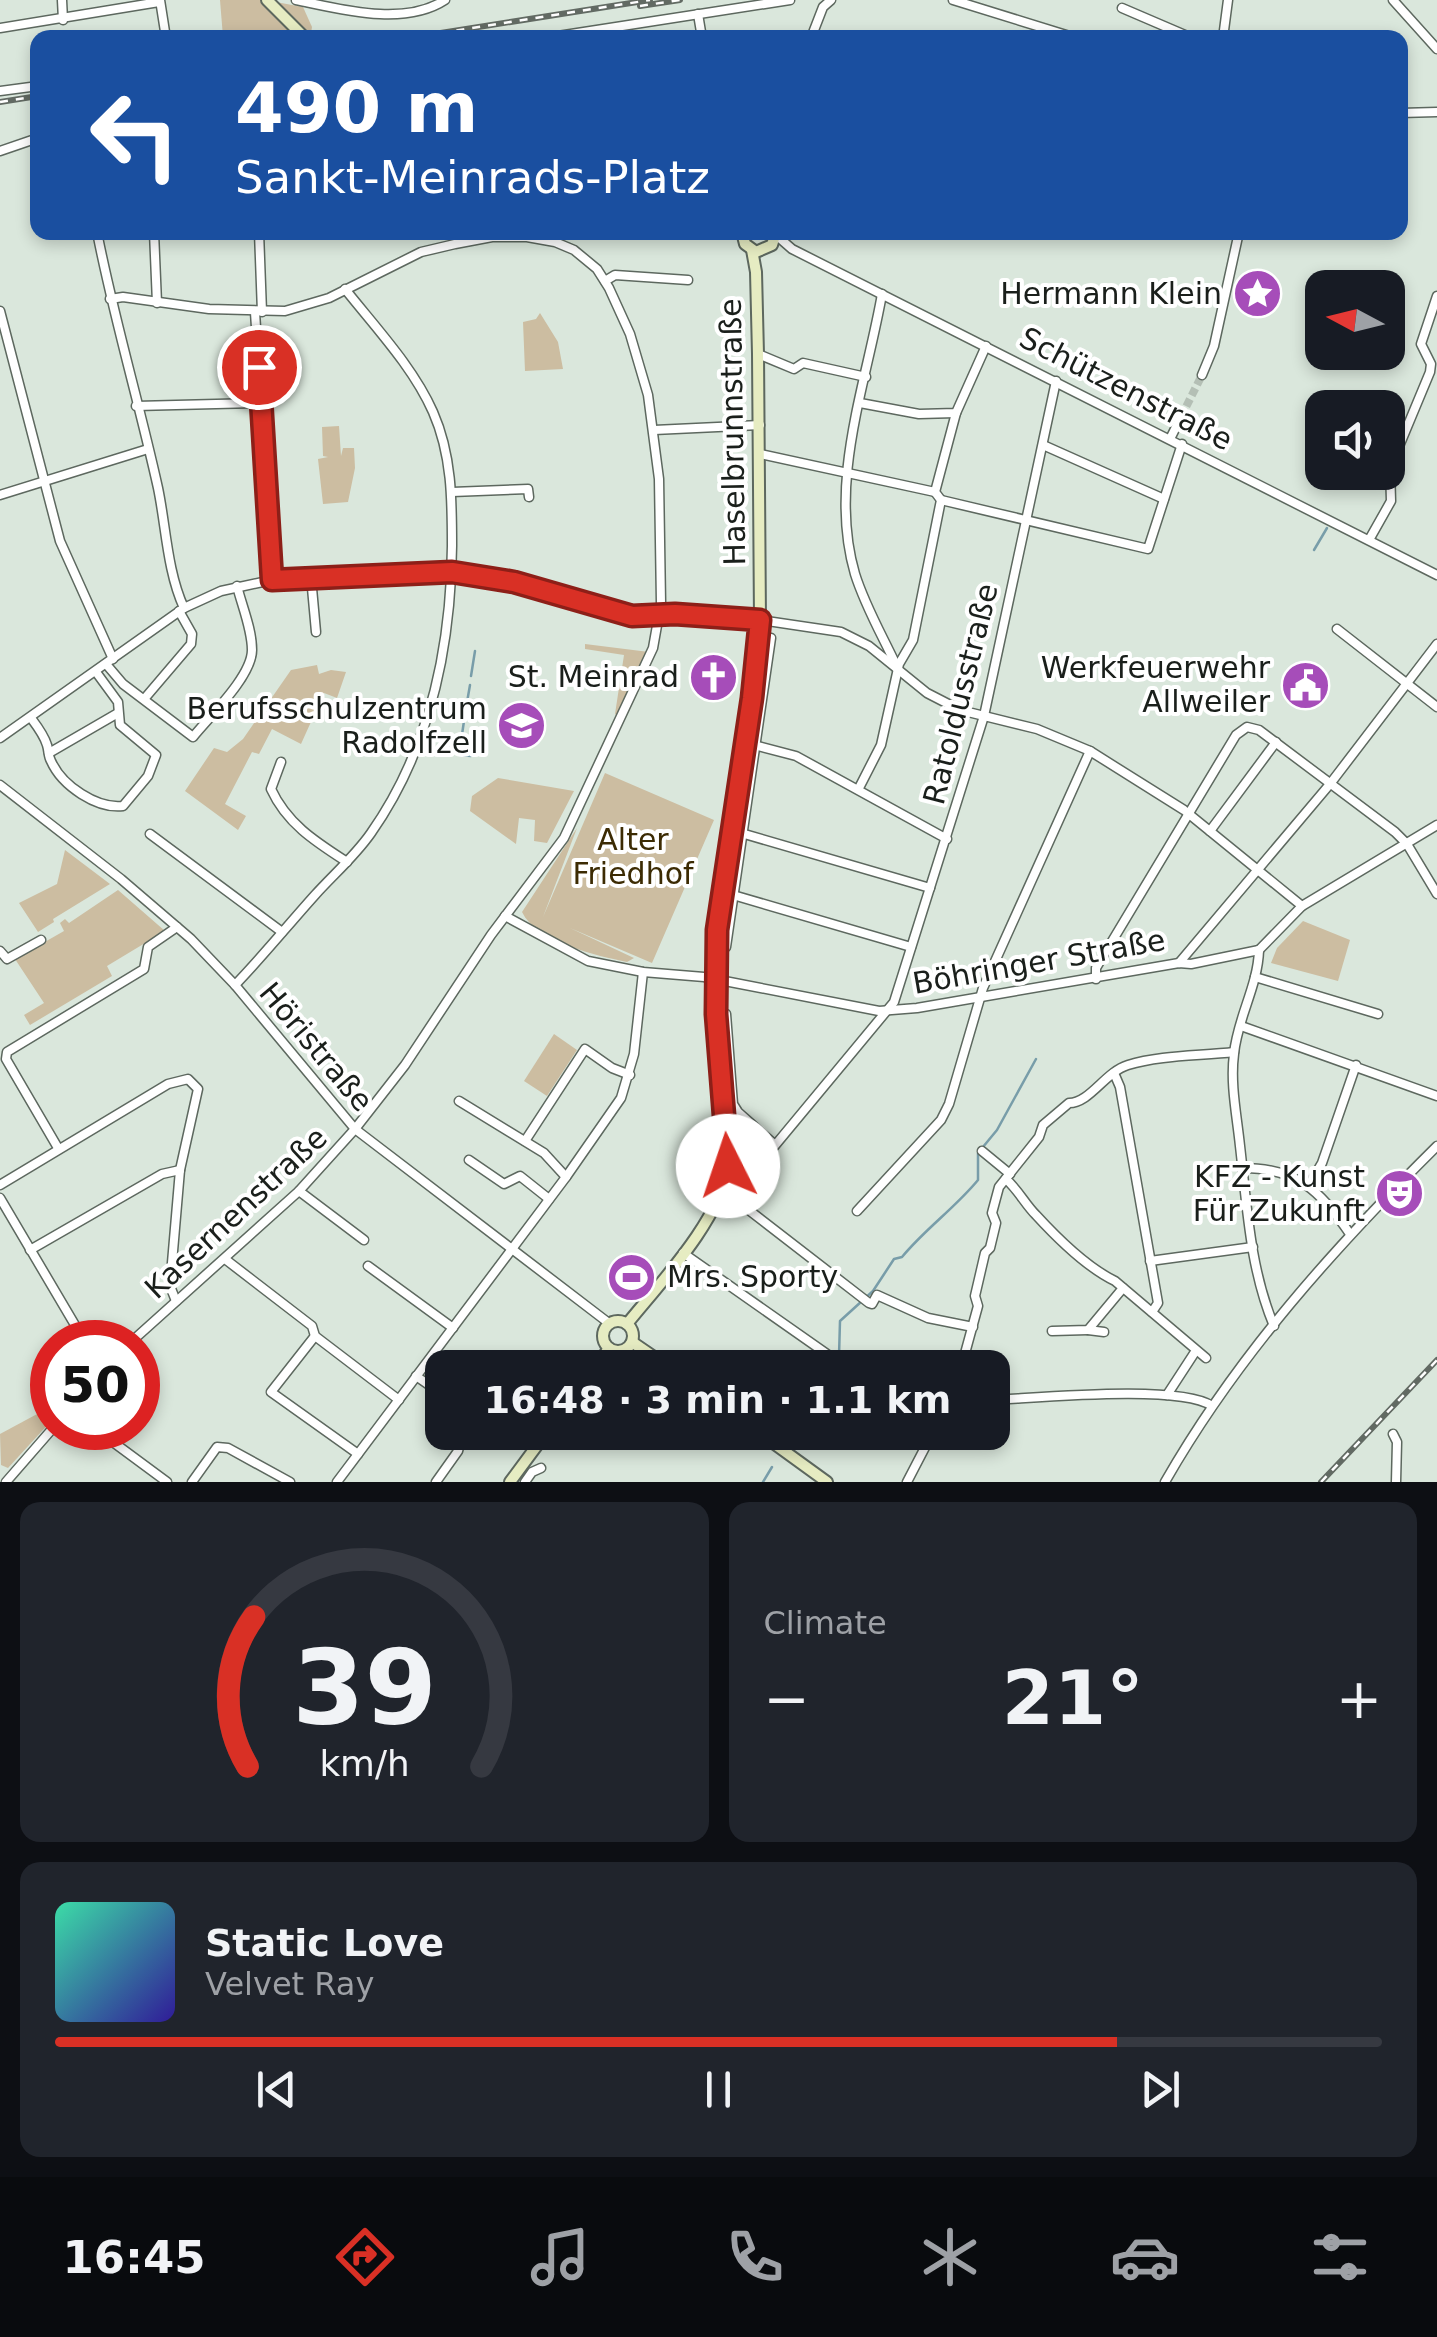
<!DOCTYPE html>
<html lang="en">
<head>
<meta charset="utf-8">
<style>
	body { margin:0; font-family:"DejaVu Sans",sans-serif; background:#20242c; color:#f1f3f6; height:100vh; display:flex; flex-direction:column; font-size:38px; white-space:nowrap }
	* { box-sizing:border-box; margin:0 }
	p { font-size:32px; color:#9ea1a6 }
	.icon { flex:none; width:55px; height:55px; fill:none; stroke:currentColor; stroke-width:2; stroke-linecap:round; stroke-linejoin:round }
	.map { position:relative; height:1482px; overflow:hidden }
	.drawer { display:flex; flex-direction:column; gap:20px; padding:20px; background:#0d0f14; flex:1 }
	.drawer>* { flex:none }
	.guide { position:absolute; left:30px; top:30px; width:1378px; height:210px; border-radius:20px; box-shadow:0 5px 15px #0003; background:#1a4fa0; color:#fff; overflow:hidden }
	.needle { width:65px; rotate:277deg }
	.fabs { position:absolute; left:1305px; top:270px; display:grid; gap:20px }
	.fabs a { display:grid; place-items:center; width:100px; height:100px; border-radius:20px; background:#171b24; box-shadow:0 5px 15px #0003; font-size:50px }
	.speed { position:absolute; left:30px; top:1320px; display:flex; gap:20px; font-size:50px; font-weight:700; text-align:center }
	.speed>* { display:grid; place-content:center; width:130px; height:130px; border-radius:50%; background:#171b24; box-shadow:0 5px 15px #0003; line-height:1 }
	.speed .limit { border:15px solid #d22; background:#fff; color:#111 }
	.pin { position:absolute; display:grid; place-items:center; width:85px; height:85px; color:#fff; margin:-42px; border:5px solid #fff; border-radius:50%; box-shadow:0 2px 10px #0007 }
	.me { position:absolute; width:110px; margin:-55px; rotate:356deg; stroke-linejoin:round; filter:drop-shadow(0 0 8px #0008) }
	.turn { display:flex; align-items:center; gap:35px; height:210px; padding:0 40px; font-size:45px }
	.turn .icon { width:130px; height:130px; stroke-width:2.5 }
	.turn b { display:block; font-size:70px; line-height:85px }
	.big { font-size:75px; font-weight:700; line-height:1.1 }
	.drawer .widget { flex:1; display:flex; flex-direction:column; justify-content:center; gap:15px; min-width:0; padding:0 35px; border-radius:20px; background:#20242c }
	.drawer .dial { align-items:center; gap:0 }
	.dial svg { height:260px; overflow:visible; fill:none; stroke:#363941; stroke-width:7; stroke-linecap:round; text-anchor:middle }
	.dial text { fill:#f1f3f6; stroke:none }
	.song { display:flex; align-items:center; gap:30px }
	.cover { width:120px; height:120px; border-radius:15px; background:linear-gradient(135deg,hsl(160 70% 55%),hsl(250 70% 35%)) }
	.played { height:10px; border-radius:5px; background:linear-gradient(90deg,#d93025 80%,#363941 80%) }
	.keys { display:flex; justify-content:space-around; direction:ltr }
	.heat { display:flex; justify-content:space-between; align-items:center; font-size:55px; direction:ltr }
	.drawer .tiles { flex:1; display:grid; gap:20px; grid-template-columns:1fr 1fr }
	.widget:last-child { grid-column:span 2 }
	.trip { position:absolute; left:425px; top:1350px; width:585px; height:100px; border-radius:20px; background:#171b24; box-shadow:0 5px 15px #0003; font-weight:700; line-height:100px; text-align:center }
	.tab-bar { display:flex; height:160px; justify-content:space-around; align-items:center; background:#090b0e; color:#9ea1a6 }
	.tab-bar .icon { width:70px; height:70px }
	.tab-bar .current { color:#d93025 }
	.tab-bar b { font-size:45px; color:#f1f3f6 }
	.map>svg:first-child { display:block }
	.green { fill:#ccbda1 }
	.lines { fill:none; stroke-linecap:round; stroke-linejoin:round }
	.stream { stroke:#789da9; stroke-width:2.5 }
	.minor-tunnel { stroke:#b4bfb5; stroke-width:8; stroke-dasharray:8 4; stroke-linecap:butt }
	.minor-casing { stroke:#5d685f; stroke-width:11 }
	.secondary-casing { stroke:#5d685f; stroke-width:14 }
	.minor { stroke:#fff; stroke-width:8 }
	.secondary { stroke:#e6ecc2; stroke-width:10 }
	.rail-casing { stroke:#626a63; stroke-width:6 }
	.rail { stroke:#fff; stroke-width:2.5; stroke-dasharray:8; stroke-linecap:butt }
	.route-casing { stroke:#8d1f18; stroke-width:25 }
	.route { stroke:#d93025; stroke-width:18 }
	.labels { text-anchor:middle; stroke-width:8; stroke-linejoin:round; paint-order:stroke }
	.poi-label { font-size:30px; fill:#1a1f1b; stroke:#fff; text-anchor:end }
	.street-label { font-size:30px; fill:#1a1f1b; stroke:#fff }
	.park-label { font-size:30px; fill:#3c2b03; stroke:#fff }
</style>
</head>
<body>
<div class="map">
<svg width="1437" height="1482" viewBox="0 0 1437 1482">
	<rect width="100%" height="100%" fill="#dae7dc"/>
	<!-- green -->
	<g class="green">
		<path d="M220,0H265L303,7L312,27L311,33L303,37H223Z"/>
		<path d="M540,313L558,342L563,369L525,371L523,322L536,319Z"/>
		<path d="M339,426L341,456L343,448H354L355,468L348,502L323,504L318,459L328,457L323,456L322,427Z"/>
		<path d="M585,644L649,652L620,718L615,714L624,655L585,649Z"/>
		<path d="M317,665L319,674L331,670L346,672L337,698L324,693L301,744L272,729L259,754L252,752L225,804L246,816L238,830L185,791L214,748L227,752L243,739L291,670Z"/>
		<path d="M605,773L714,820L652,963L570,928L634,958L627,962C598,956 536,942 522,912L577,828L543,917Z"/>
		<path d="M498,778L574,791L547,843L534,841L535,820L519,818L516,844L470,811L472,796Z"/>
		<path d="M65,850L110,884L53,919L54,922L38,932L19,903L57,884Z"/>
		<path d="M118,890L165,931L107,966L112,976L30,1025L24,1015L44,1003L15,959L64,931L60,923L65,919L69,923Z"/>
		<path d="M1303,921L1350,940L1338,981L1271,963L1277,948Z"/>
		<path d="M554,1034L577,1050L547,1096L524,1081Z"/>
		<path d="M729,1109L765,1139L757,1149L759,1151L730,1186L734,1153Z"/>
		<path d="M52,1406V1420L8,1468L1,1465L0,1434Z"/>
	</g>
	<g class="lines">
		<!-- stream -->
		<g class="stream">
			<path d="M1314,550L1327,528"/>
			<path d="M471,676L475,651"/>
			<path d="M466,708L470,685"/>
			<path d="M464,721L459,755L471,756"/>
			<path d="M839,1356L840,1321L873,1291L894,1259L902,1257C925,1229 955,1208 978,1180V1153L997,1130L1036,1059"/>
			<path d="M795,1439L800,1432"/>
			<path d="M763,1482L772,1467"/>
		</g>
		<!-- minor-tunnel -->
		<path class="minor-tunnel" d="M1181,417L1202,375"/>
		<defs>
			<g id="minor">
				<path d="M62,0L63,20"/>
				<path d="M160,0L166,38"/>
				<path d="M296,0C340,9 404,27 445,0"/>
				<path d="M953,0L1076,38"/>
				<path d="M1393,0L1437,49"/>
				<path d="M1122,8L1192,38"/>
				<path d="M698,14L702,38"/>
				<path d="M0,28L159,2"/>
				<path d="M545,38L790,0"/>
				<path d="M811,38L823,7L831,0"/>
				<path d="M1223,38L1228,0"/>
				<path d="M0,91L38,86"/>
				<path d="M1400,113L1437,112"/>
				<path d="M0,151L38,138"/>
				<path d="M97,232C114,319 139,402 158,488C166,526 167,571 184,608"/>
				<path d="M154,232L157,303"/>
				<path d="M259,232L262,312"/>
				<path d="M776,235L792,249L1437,575"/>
				<path d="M605,281L615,275L688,280"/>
				<path d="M882,294C866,385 828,482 855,574C865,606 882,635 896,665"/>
				<path d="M110,299L123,297L209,309L285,311L329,298L421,252L455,244L492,237H527L555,242L574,250L597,269L609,288L630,334L648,395L659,479L661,603L653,648L564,838L491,935L405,1065L355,1129L299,1191L131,1342"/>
				<path d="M0,311L60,541L113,659"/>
				<path d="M255,312L272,580"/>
				<path d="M758,354L794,369L803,363L866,377"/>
				<path d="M1202,375L1214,346L1239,232"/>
				<path d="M860,403L919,414L956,413L986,346"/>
				<path d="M136,406L261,403"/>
				<path d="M654,430L760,425"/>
				<path d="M1170,439L1181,417"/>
				<path d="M1043,445L1164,499"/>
				<path d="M760,454L935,492"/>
				<path d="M452,492L528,489L529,497"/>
				<path d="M0,495L148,449"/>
				<path d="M941,500L1148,549L1182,444"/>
				<path d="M1369,540L1391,501L1390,468L1430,372L1431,364L1421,344L1437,296"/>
				<path d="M311,577L316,632"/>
				<path d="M1337,629L1437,707"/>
				<path d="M106,664L123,684L193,737C210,716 252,676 252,650C252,629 242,606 237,586"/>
				<path d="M145,698L191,644L192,634L179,611"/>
				<path d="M31,718C37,726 44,735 47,745C49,751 48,756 51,761C62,786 97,809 123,806L148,776L156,755L120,725L118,702L96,672"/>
				<path d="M0,738L184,608L221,591L272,580L452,572L518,582L625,614H675L760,620L841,632L869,646L927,693L960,710L1037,729L1090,751L1184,810L1302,906"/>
				<path d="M754,745L796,756L947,839"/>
				<path d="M49,753L118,713"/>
				<path d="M281,762L271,789C287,824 316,842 347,862"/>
				<path d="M0,785L121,879L191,939L235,985L355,1129L610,1324"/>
				<path d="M859,788L881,745L899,664L913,640L941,500L935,492L956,413"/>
				<path d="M1210,831L1276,742"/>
				<path d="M741,833L930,888"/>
				<path d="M150,834L282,932"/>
				<path d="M733,895L911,947"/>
				<path d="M505,916L588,961L643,972L704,977L879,1011L917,1008L1179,963L1191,964L1259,950"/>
				<path d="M726,947L771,638"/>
				<path d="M1259,950C1258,986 1237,1019 1234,1054C1230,1084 1237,1116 1240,1146C1247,1206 1250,1269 1274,1326"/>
				<path d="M1259,950L1302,906L1437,825"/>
				<path d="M0,951L7,959L41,940"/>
				<path d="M1179,963L1330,784L1437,644"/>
				<path d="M1255,977L1378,1014"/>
				<path d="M1096,979V968L1236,735L1247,727L1259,730L1395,832L1407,844L1437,894"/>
				<path d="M235,985C263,956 288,925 315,895C334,874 355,856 371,833C430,749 451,647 452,546C452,500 452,455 433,412C413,367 376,328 345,289"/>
				<path d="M726,1014L733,1104L738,1112L774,1144"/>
				<path d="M1241,1026L1437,1096"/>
				<path d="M1114,1073L1120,1087L1158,1303L1152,1312"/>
				<path d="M459,1101L544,1153L566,1177"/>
				<path d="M525,1141L585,1049L612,1068L630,1075"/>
				<path d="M58,1148L6,1059L7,1052L144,969L148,947L177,927"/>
				<path d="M982,1151L1010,1174"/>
				<path d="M469,1160L504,1184L520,1176L549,1199"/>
				<path d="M1243,1168C1297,1168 1321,1191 1350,1234"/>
				<path d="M1006,1179C1019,1191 1025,1204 1036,1215C1058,1239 1086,1267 1115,1281L1206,1358"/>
				<path d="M0,1185L168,1084L188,1079L198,1089L180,1170L170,1286L176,1301"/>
				<path d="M1309,1185L1322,1163L1356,1065"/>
				<path d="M724,1187L741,1204L869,1303L872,1304L877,1295L928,1318L973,1327"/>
				<path d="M299,1191L364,1240"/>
				<path d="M733,1196L894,1002L984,716L1056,381"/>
				<path d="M0,1198L85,1342"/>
				<path d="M857,1211L941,1120L949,1104L983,988L1090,751"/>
				<path d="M30,1250L162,1174L180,1170"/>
				<path d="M683,1253L827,1354L853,1368"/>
				<path d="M225,1259L312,1326L315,1336L399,1400"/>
				<path d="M1150,1261L1253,1247"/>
				<path d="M368,1266L453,1328"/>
				<path d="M1088,1330L1104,1332"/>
				<path d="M1052,1331L1088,1330L1123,1288"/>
				<path d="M315,1336L271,1392L358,1454"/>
				<path d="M961,1368L978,1306L975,1296L985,1253L990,1248L996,1223L992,1213L999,1187L1039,1137L1043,1125L1069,1103C1090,1103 1105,1072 1128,1065C1160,1055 1200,1056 1234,1052"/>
				<path d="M416,1376L442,1394"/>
				<path d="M1167,1395L1195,1352"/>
				<path d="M992,1400C1037,1398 1180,1384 1212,1406"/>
				<path d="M94,1428L167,1482"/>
				<path d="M1393,1434L1397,1442L1396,1482"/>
				<path d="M6,1482L53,1428"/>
				<path d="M192,1482L217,1447L228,1448L290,1482"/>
				<path d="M337,1482L566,1177L621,1098L634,1054L643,972"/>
				<path d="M436,1482L458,1451L463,1432"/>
				<path d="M525,1482L532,1472L541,1468"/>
				<path d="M907,1482L933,1432"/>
				<path d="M1165,1482C1237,1356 1334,1248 1437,1146"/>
			</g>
			<g id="secondary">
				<path d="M267,0L305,38"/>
				<path d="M742,232L745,244L756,252L772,245L776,232"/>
				<circle cx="618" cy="1336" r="15"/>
				<path d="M627,1324C661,1282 720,1220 728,1167L716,1014L717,930L752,698L760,620L758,354L756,272L752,250"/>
				<path d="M632,1342L670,1368"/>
				<path d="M595,1368L609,1348"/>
				<path d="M758,1432L827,1482"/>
				<path d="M510,1482L547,1432"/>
			</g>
		</defs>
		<!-- minor casing -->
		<use href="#minor" class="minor-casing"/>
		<!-- secondary casing -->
		<use href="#secondary" class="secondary-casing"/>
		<!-- minor -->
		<use href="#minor" class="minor"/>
		<!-- secondary -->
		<use href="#secondary" class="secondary"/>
		<defs>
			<g id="rail">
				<path d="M640,6L680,0"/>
				<path d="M409,38L650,0"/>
				<path d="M0,102L38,96"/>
				<path d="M1321,1482L1437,1360"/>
			</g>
		</defs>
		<!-- rail casing -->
		<use href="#rail" class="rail-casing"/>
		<!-- rail -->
		<use href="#rail" class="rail"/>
	</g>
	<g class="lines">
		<defs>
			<path id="route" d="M259,367L272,580L452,572L514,582L632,616L675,614L760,620L752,698L717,930L716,1014L728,1166"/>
		</defs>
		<!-- route casing -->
		<use href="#route" class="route-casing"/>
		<!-- route -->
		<use href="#route" class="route"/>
	</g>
	<!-- icons -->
	<defs>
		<symbol id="sight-disc" viewBox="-11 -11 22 22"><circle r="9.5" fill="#a64db9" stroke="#fff"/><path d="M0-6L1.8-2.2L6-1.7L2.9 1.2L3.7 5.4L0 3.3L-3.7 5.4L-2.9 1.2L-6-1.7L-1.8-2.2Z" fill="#fff"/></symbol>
		<symbol id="church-disc" viewBox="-11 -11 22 22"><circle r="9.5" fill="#a64db9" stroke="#fff"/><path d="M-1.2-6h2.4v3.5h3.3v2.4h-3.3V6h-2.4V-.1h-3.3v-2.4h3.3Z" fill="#fff"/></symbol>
		<symbol id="civic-disc" viewBox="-11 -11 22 22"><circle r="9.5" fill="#a64db9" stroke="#fff"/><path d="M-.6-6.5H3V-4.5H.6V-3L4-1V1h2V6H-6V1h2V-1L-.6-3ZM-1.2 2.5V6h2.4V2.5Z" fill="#fff"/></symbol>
		<symbol id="school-disc" viewBox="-11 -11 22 22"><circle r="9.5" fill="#a64db9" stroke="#fff"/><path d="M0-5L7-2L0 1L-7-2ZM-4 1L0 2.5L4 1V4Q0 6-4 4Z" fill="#fff"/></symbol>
		<symbol id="theatre-disc" viewBox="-11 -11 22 22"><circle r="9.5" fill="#a64db9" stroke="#fff"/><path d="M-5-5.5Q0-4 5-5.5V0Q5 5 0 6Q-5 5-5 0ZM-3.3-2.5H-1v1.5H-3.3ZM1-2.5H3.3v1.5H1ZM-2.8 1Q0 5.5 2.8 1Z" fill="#fff"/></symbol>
		<symbol id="stadium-disc" viewBox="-11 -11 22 22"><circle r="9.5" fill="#a64db9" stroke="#fff"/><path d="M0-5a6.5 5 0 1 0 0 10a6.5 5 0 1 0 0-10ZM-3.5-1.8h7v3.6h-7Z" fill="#fff"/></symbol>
	</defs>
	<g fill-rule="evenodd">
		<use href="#sight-disc" x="1230" y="266" width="55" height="55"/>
		<use href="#church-disc" x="686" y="650" width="55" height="55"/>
		<use href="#civic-disc" x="1278" y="658" width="55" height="55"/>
		<use href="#school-disc" x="494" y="698" width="55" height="55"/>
		<use href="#theatre-disc" x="1372" y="1166" width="55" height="55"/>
		<use href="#stadium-disc" x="604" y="1250" width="55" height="55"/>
	</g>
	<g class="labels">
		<!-- poi labels -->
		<g class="poi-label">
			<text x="1222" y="304">Hermann Klein</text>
			<text x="1270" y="678">Werkfeuerwehr<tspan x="1270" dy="34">Allweiler</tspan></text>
			<text x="679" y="687">St. Meinrad</text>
			<text x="487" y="719">Berufsschulzentrum<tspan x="487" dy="34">Radolfzell</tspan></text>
			<text x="1365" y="1187">KFZ - Kunst<tspan x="1365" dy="34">Für Zukunft</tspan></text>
			<text x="667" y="1287" text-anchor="start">Mrs. Sporty</text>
		</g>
		<!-- street labels -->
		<g class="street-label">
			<text transform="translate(1126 389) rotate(27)" y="10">Schützenstraße</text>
			<text transform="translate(733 432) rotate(-91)" y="10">Haselbrunnstraße</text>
			<text transform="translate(961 694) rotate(-76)" y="10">Ratoldusstraße</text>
			<text transform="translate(1039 962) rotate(-10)" y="10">Böhringer Straße</text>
			<text transform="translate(316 1047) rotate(50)" y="10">Höristraße</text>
			<text transform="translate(236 1213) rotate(-43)" y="10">Kasernenstraße</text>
		</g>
		<!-- park labels -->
		<g class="park-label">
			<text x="633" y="850">Alter<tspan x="633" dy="34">Friedhof</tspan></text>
		</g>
	</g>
</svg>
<div class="fabs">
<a><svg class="needle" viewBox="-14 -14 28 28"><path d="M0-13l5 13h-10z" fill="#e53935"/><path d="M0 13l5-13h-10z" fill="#9ea1a6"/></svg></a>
<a><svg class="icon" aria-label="sound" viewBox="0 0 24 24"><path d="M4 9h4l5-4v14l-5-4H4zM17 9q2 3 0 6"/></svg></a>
</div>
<div class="speed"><div class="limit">50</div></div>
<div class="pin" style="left:259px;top:367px;background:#d93025"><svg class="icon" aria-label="arrive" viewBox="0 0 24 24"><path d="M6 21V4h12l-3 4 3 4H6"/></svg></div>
<svg class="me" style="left:728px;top:1166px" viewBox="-20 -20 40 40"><circle r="19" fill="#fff"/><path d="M0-13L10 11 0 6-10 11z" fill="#d93025"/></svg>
<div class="trip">16:48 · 3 min · 1.1 km</div>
<div class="guide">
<div class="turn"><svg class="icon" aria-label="left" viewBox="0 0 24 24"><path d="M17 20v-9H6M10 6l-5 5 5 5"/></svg><div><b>490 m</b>Sankt-Meinrads-Platz</div></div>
</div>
</div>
<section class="drawer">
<div class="tiles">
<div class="widget dial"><svg viewBox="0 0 100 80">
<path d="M14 69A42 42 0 1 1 86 69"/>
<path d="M14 69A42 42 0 0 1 16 23" stroke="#d93025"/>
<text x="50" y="56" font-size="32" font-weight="700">39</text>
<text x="50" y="72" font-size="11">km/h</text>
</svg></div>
<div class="widget"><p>Climate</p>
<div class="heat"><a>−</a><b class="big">21°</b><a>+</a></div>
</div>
<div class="widget">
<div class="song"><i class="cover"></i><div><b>Static Love</b><p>Velvet Ray</p></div></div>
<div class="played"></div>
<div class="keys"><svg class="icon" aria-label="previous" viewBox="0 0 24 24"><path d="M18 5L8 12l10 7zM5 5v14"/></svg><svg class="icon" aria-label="pause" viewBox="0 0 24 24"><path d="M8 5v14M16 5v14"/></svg><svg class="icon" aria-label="next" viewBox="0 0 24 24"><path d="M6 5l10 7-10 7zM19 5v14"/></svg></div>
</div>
</div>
</section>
<nav class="tab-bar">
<b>16:45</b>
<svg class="icon current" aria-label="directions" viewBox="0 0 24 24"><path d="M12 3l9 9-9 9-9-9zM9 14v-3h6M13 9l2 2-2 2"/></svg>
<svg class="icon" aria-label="music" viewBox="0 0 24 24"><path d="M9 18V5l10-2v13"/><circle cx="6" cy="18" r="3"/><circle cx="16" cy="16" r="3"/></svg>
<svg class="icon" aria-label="phone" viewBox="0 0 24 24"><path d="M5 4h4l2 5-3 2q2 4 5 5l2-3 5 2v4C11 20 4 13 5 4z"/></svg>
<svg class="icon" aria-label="climate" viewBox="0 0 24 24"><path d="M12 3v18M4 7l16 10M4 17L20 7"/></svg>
<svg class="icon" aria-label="car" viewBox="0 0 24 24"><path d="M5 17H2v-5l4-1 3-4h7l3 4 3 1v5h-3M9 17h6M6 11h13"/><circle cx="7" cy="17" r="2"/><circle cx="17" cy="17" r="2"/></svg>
<svg class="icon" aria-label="filters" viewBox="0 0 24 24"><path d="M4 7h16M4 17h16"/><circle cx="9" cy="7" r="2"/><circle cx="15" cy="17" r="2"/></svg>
</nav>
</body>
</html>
